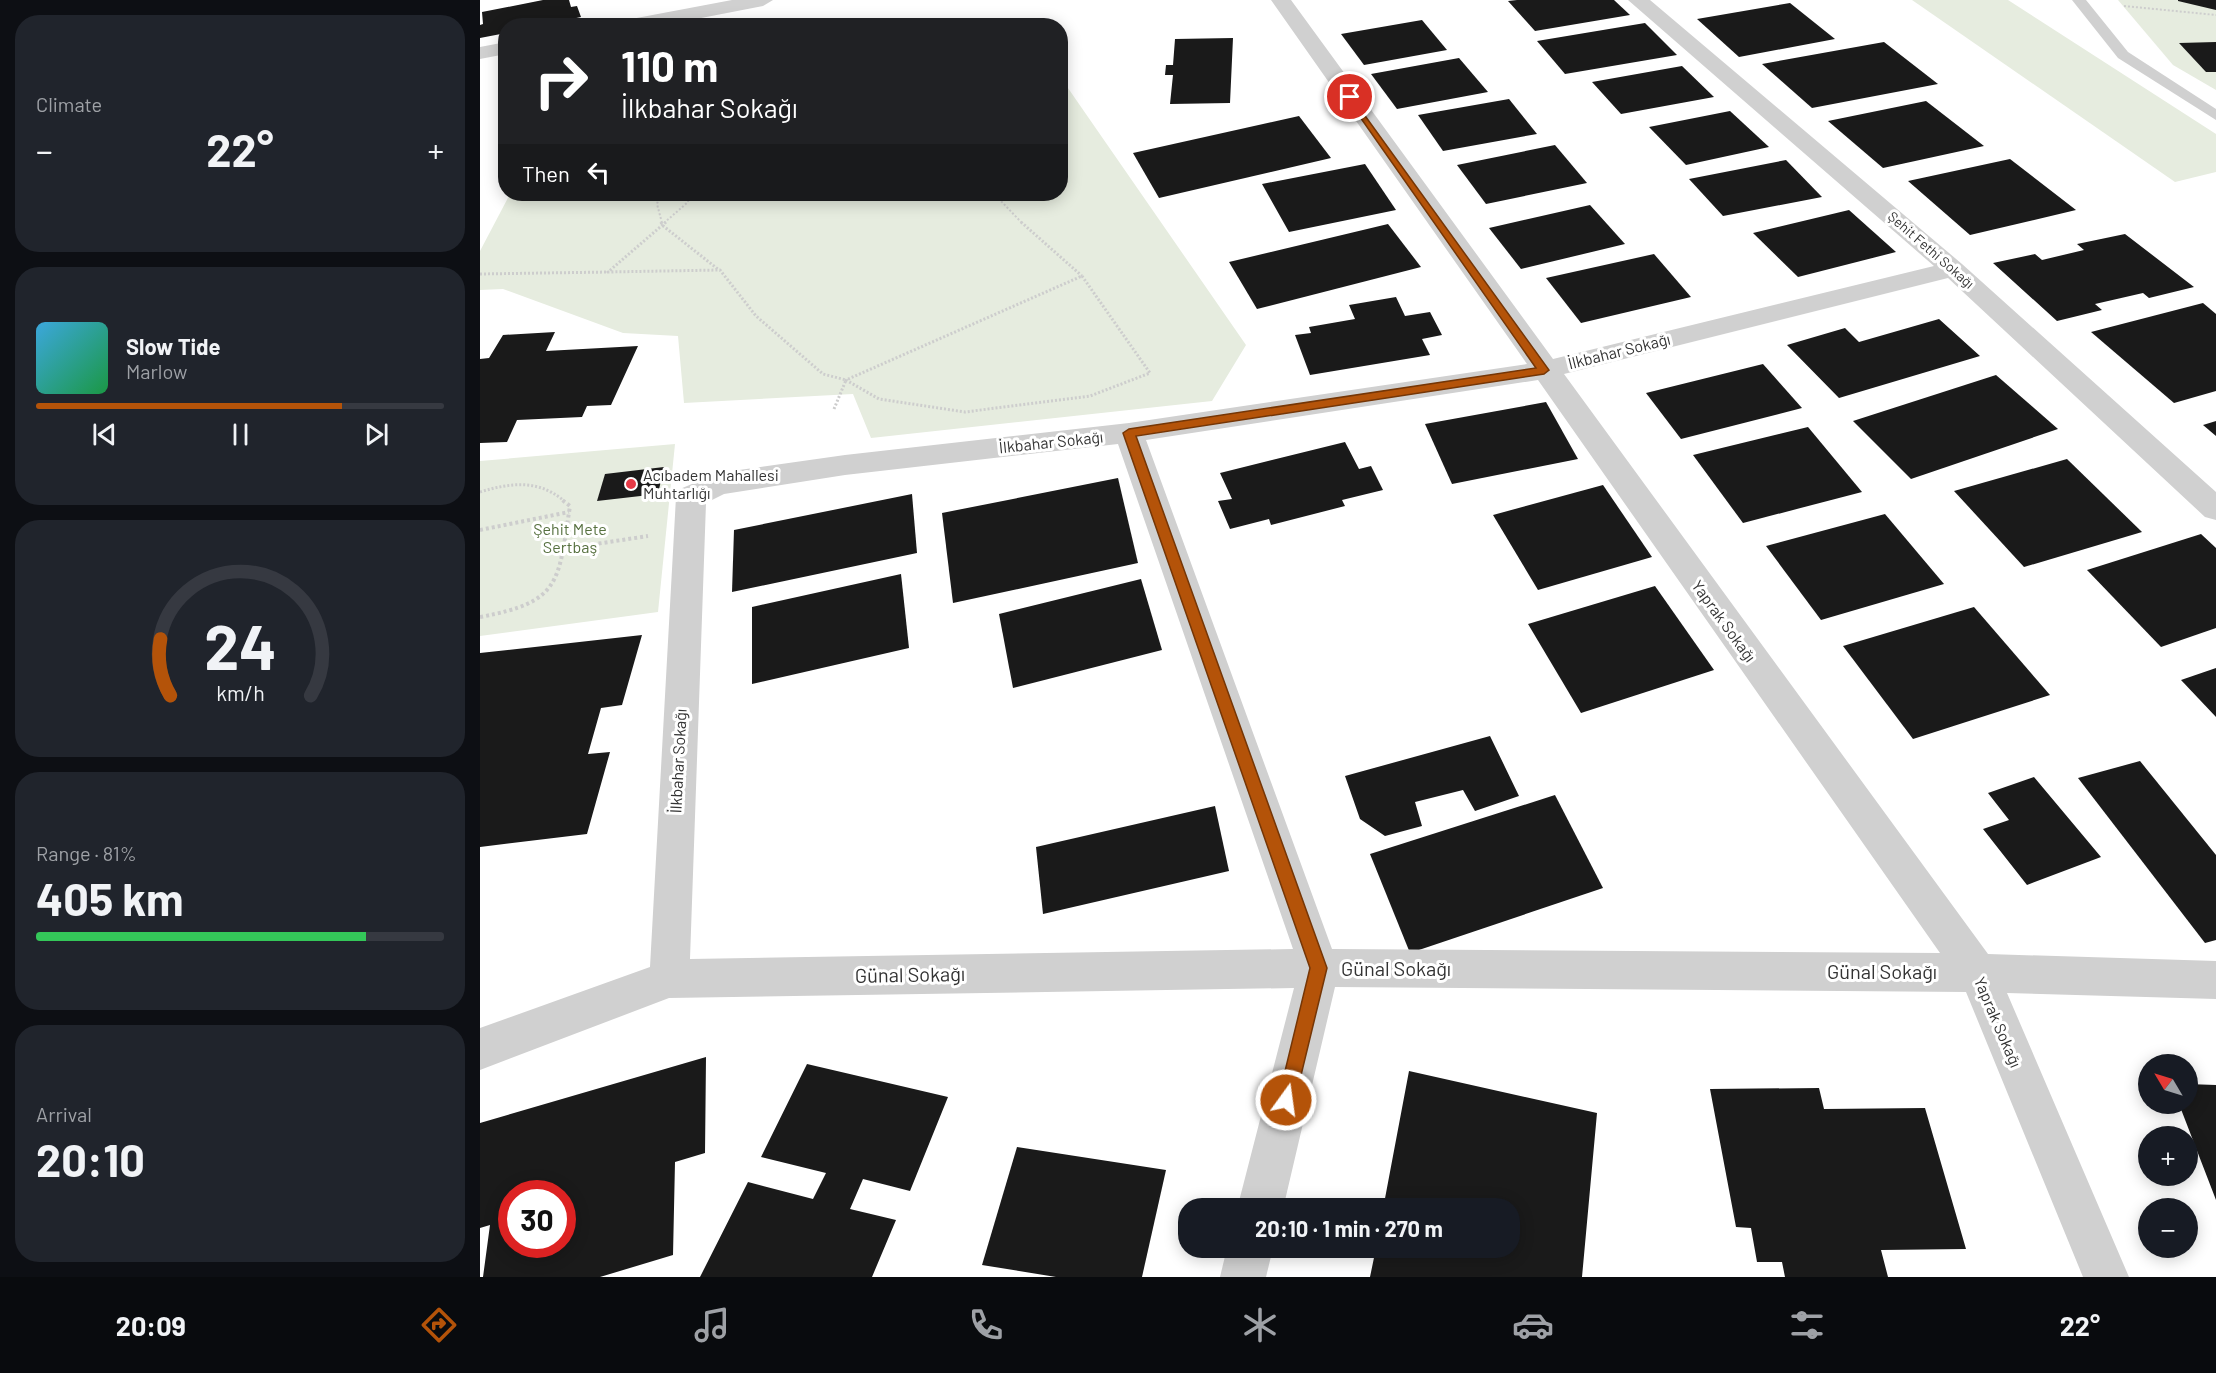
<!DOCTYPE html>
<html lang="en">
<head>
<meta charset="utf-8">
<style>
	body { margin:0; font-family:Barlow,sans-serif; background:#20242c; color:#f1f3f6; height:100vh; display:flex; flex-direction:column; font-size:22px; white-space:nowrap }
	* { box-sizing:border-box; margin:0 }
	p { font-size:20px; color:#9ea1a6 }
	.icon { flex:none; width:33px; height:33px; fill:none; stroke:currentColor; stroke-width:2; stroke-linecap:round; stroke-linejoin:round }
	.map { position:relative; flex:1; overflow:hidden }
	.sheet { display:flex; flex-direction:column; gap:15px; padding:15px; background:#0d0f14; width:480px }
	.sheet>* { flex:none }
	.hud { position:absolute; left:18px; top:18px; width:570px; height:183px; border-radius:24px; box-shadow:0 3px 15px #0003; background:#202124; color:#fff; overflow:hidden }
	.needle { width:39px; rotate:308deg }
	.controls { position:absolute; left:1658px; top:1054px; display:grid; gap:12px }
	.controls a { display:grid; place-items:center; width:60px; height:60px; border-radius:50%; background:#171b24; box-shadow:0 3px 15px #0003; font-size:30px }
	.speed { position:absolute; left:18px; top:1180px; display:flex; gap:12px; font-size:30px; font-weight:700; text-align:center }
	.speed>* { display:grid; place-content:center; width:78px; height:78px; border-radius:50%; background:#171b24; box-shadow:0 3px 15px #0003; line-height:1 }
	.speed .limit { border:9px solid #d22; background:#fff; color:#111 }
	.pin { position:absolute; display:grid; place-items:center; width:51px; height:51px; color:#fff; margin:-26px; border:3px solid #fff; border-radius:50%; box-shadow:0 2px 6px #0007 }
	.me { position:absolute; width:66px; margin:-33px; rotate:14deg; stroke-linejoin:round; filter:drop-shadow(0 0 4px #0008) }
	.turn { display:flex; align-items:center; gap:21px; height:126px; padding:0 24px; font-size:27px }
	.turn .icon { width:78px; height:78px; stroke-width:2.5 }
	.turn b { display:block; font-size:42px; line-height:51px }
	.then { display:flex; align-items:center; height:57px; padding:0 24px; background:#0003; gap:12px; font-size:22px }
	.big { font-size:45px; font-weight:700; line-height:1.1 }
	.sheet .card { flex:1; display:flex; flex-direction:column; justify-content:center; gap:9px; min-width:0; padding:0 21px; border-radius:24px; background:#20242c }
	.sheet .dial { align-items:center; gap:0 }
	.dial svg { height:156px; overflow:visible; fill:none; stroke:#363941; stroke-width:7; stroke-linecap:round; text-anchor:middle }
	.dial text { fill:#f1f3f6; stroke:none }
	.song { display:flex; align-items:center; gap:18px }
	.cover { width:72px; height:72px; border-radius:9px; background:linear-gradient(135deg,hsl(200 70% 55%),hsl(140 70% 35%)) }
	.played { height:6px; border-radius:3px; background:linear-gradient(90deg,#b45309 75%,#363941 75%) }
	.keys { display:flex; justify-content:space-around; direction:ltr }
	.heat { display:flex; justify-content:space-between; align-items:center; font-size:33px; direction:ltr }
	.charge { height:9px; border-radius:4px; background:linear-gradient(90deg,#34c759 81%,#363941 0) }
	.trip { position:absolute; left:698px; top:1198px; width:342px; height:60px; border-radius:24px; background:#171b24; box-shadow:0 3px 15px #0003; font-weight:700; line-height:60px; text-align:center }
	.menu { display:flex; height:96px; justify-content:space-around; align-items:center; background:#090b0e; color:#9ea1a6 }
	.menu .icon { width:42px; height:42px }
	.menu .active { color:#b45309 }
	.menu b { font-size:27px; color:#f1f3f6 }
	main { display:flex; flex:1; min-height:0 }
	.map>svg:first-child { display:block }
	.green { fill:#e6ecdf }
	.building { fill:#1a1a1a; fill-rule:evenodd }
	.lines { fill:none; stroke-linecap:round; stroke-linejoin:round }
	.path-far2 { stroke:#cdcdcd; stroke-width:2; stroke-dasharray:2 2; stroke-linecap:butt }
	.path-far1 { stroke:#cdcdcd; stroke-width:3; stroke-dasharray:2 2; stroke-linecap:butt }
	.path { stroke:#cdcdcd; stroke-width:4; stroke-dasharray:3 3; stroke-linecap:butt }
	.lane { fill:#d0d0d0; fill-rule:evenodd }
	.street { fill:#d0d0d0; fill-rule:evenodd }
	.route { fill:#b45309; stroke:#753606; stroke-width:1.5 }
	.poi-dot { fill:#e63946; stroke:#fff; stroke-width:2 }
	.labels { text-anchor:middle; stroke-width:6; stroke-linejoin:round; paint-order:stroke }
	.far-street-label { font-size:14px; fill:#333; stroke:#fff }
	.street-label { font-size:16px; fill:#333; stroke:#fff }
	.poi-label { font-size:16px; fill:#333; stroke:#fff; text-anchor:start }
	.park-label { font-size:16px; fill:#56703f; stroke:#fff }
	.near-street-label { font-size:20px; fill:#333; stroke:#fff }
</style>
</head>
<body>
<main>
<section class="sheet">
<div class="card"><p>Climate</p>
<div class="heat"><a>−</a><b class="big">22°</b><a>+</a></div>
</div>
<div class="card">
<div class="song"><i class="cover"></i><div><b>Slow Tide</b><p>Marlow</p></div></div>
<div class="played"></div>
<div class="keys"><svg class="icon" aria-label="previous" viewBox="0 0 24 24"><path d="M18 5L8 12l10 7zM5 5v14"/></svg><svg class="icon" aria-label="pause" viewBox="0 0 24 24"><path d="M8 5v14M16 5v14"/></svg><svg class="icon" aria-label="next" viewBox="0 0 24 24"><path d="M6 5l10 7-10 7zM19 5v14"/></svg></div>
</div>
<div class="card dial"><svg viewBox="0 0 100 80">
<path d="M14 69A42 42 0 1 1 86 69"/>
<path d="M14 69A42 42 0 0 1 9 40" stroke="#b45309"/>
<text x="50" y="56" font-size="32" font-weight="700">24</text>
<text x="50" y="72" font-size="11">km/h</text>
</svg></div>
<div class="card"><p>Range · 81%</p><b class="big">405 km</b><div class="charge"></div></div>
<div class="card"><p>Arrival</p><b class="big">20:10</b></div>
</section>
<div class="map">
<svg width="1736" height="1277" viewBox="0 0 1736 1277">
	<rect width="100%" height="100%" fill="#fff"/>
	<!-- green -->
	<g class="green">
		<path d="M1432,0H1528L1736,134V172L1695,182Z"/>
		<path d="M1638,0H1736V90L1693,65Z"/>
		<path d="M581,78L766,345L732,401L391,438L373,394L204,403L198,336L143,333L23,289L0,290V251L30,194H580Z"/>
		<path d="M195,444L178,612L0,636V461Z"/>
	</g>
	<!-- building -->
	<g class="building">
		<path d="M63,0H89L91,7L97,6L101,17L59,26H26V33L0,38V25L3,24L2,12Z"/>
		<path d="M1037,0H1134L1150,15L1055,31L1028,1Z"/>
		<path d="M1698,0H1736V10L1698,1Z"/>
		<path d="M1310,3L1355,39L1259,57L1217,19Z"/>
		<path d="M942,20L967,50L884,65L861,34Z"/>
		<path d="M1165,23L1197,55L1085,74L1057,41Z"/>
		<path d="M753,38L750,103L690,104L693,75H685L686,65H693L695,39Z"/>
		<path d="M1404,42L1458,84L1332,108L1282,64Z"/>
		<path d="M1736,42V72H1726L1699,43Z"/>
		<path d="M979,58L1008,92L917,109L891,74Z"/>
		<path d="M1202,66L1234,97L1141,114L1112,82Z"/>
		<path d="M1029,99L1057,134L963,151L938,115Z"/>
		<path d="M1446,101L1504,146L1403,168L1348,121Z"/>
		<path d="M1250,111L1289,147L1206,165L1169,127Z"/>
		<path d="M819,116L851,158L679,198L653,153Z"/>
		<path d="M1075,145L1107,183L1006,204L977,165Z"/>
		<path d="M1530,159L1596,210L1490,235L1428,181Z"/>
		<path d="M1306,160L1342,197L1243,216L1209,179Z"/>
		<path d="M885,164L916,210L809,232L782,184Z"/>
		<path d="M1110,205L1145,244L1041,269L1009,228Z"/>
		<path d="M1369,210L1416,252L1318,277L1273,233Z"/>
		<path d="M908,224L941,267L777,309L749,262Z"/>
		<path d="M1645,234L1714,287L1669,298L1663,293L1615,304L1622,310L1577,321L1513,263L1555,254L1562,260L1604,250L1597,244Z"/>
		<path d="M1174,254L1211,297L1101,323L1066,278Z"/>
		<path d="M916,297L925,316L950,312L962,335L942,339L950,355L830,375L815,335L831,333L829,327L875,319L869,305Z"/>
		<path d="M1723,303L1736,314V391L1694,403L1611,332Z"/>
		<path d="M1459,319L1500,356L1359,398L1307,345L1365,328L1379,342Z"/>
		<path d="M75,332L66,351L158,346L131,405L107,406L102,417L37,420L27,442L0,443V359L9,358L23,335Z"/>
		<path d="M1283,364L1322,408L1201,439L1166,393Z"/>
		<path d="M1516,375L1578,429L1431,479L1373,421Z"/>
		<path d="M1066,402L1098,459L972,484L945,424Z"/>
		<path d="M1736,421V436L1723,425Z"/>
		<path d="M1328,427L1382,492L1263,523L1213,455Z"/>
		<path d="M865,442L879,469L891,466L903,490L862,500L865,506L791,525L789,519L750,529L738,501L752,499L740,473Z"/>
		<path d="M1587,459L1662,532L1544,567L1474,491Z"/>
		<path d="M184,467L178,494L117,501L125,474Z"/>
		<path d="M638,478L658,563L473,603L462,513Z"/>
		<path d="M1123,485L1172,557L1058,590L1013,515Z"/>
		<path d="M432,494L437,553L252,592L254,530Z"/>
		<path d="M1405,514L1464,584L1341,620L1286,546Z"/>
		<path d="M1721,534L1736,548V628L1681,647L1607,570Z"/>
		<path d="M421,574L429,648L272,684V607Z"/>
		<path d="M661,579L682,650L533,688L519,614Z"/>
		<path d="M1175,586L1234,670L1101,713L1048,624Z"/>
		<path d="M1494,607L1570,695L1433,739L1363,646Z"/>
		<path d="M162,635L142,705L121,708L108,754L130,752L107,834L0,847V653Z"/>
		<path d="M1736,668V717L1701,680Z"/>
		<path d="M1010,736L1039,796L995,811L983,790L935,802L942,826L905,836L880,819L865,776Z"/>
		<path d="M1660,761L1736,855V940L1725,943L1598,778Z"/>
		<path d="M1554,777L1621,857L1547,885L1503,829L1529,820L1508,793Z"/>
		<path d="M1075,795L1123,888L930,953L890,854Z"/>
		<path d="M735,806L749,871L563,914L556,847Z"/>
		<path d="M226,1057L225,1153L195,1162L193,1255L120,1277H3L10,1225L0,1228V1123ZM32,1194H82V1245H32Z"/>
		<path d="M327,1064L468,1097L430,1191L383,1179L370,1209L416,1220L392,1277H220L268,1182L333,1199L346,1173L281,1157Z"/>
		<path d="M929,1071L1117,1113L1102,1277H890L896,1248H1029V1209H903Z"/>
		<path d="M1707,1084L1736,1085V1200L1699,1104H1707Z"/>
		<path d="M1339,1088L1344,1109L1445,1108L1486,1249L1401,1250L1408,1277H1305L1302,1262H1277L1271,1228L1256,1227L1230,1089Z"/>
		<path d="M537,1147L686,1170L662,1277H576L502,1265Z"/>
	</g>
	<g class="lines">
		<!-- path-far2 -->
		<g class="path-far2">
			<path d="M1644,6L1736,15"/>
			<path d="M180,194L177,204L182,223"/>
			<path d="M518,194L520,200L542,223"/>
			<path d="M184,223L208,202L209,194"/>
		</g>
		<!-- path-far1 -->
		<g class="path-far1">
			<path d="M181,222L182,225L239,270"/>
			<path d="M186,222L128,272L240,270L276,316L343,374L366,380"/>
			<path d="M541,222L602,276"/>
			<path d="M0,274L128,272"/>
			<path d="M602,276L670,373L610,396L485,412L399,399L366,380Z"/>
			<path d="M354,409L366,380"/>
			<path d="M0,492C30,483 57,479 83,500"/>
		</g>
		<!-- path -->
		<g class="path">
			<path d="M0,530L89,512"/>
			<path d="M83,549L168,536"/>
			<path d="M0,617C82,602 78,582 90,506L81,499"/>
		</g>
		<!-- lane -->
		<path class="lane" d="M1592,0H1606L1648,52L1736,109V120L1638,58Z"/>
		<!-- street -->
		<g class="street">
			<path d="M252,0H293L283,6L180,26H136L146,20Z"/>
			<path d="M791,0H811L1073,359L1454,266L1148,0H1170L1482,264L1736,492V520L1725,517L1468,278L1084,374L1508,954L1736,961V999L1527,993L1649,1277H1603L1486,992L855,987L803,1209H757L814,988L189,998L0,1070V1028L170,967L196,497L200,489L238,473L365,455L649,423L1047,364ZM1058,380L1460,953L852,949L666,440ZM638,444L813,949L210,959L226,503L244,494L365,475Z"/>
			<path d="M26,42V54L0,59V47Z"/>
			<path d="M747,1248H793L786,1277H740Z"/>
		</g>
	</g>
	<!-- route -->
	<path class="route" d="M870,95L1069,370L1064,374L656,436L847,968L815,1100L813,1106L806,1108L800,1106L798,1100L830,968L643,433L649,429L1056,368L866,97Z"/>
	<!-- markers -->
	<circle class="poi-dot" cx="151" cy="484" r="6"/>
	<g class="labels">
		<!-- far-street labels -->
		<g class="far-street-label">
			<text transform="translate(1451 250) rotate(41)" y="5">Şehit Fethi Sokağı</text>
		</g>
		<!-- street labels -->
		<g class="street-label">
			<text transform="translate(1139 351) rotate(-14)" y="6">İlkbahar Sokağı</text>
			<text transform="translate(571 442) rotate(-6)" y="6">İlkbahar Sokağı</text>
			<text transform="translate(1244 621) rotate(54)" y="6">Yaprak Sokağı</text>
			<text transform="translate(198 761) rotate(-87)" y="6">İlkbahar Sokağı</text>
			<text transform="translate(1518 1022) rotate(67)" y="6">Yaprak Sokağı</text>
		</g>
		<!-- poi labels -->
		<g class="poi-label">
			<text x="163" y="481">Acıbadem Mahallesi<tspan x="163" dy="18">Muhtarlığı</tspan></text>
		</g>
		<!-- park labels -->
		<g class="park-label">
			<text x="90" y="535">Şehit Mete<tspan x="90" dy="18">Sertbaş</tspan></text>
		</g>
		<!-- near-street labels -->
		<g class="near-street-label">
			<text x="916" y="976">Günal Sokağı</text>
			<text x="1402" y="979">Günal Sokağı</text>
			<text transform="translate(430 975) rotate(-1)" y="7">Günal Sokağı</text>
		</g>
	</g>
</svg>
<div class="controls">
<a><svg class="needle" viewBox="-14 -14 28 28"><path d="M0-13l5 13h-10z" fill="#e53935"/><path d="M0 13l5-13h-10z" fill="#9ea1a6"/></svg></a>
<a>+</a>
<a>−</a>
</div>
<div class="speed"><div class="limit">30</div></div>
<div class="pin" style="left:870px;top:97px;background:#d93025"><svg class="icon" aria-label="arrive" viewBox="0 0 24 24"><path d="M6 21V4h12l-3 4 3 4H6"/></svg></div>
<svg class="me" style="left:806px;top:1100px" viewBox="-20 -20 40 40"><circle r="17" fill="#b45309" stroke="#fff" stroke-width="3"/><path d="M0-11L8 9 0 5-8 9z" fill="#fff"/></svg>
<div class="trip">20:10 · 1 min · 270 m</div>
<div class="hud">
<div class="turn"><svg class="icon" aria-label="right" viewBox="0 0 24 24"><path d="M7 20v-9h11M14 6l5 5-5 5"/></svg><div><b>110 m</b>İlkbahar Sokağı</div></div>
<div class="then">Then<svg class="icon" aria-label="left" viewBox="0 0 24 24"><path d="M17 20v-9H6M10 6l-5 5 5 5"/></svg></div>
</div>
</div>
</main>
<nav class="menu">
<b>20:09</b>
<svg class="icon active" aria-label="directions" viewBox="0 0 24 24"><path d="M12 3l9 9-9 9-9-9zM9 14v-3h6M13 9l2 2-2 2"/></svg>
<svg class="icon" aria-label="music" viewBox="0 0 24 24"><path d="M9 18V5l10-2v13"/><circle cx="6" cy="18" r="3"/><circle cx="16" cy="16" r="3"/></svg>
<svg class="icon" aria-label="phone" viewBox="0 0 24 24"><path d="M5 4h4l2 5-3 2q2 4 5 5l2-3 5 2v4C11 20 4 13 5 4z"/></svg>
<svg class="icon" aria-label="climate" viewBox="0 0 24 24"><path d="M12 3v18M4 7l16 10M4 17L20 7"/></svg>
<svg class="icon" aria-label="car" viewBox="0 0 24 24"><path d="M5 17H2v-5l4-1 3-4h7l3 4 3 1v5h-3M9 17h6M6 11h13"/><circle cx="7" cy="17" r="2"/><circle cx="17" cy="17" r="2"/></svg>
<svg class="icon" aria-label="filters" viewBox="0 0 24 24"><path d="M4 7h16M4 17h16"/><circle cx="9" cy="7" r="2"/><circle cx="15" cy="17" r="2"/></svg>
<b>22°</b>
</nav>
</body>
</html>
